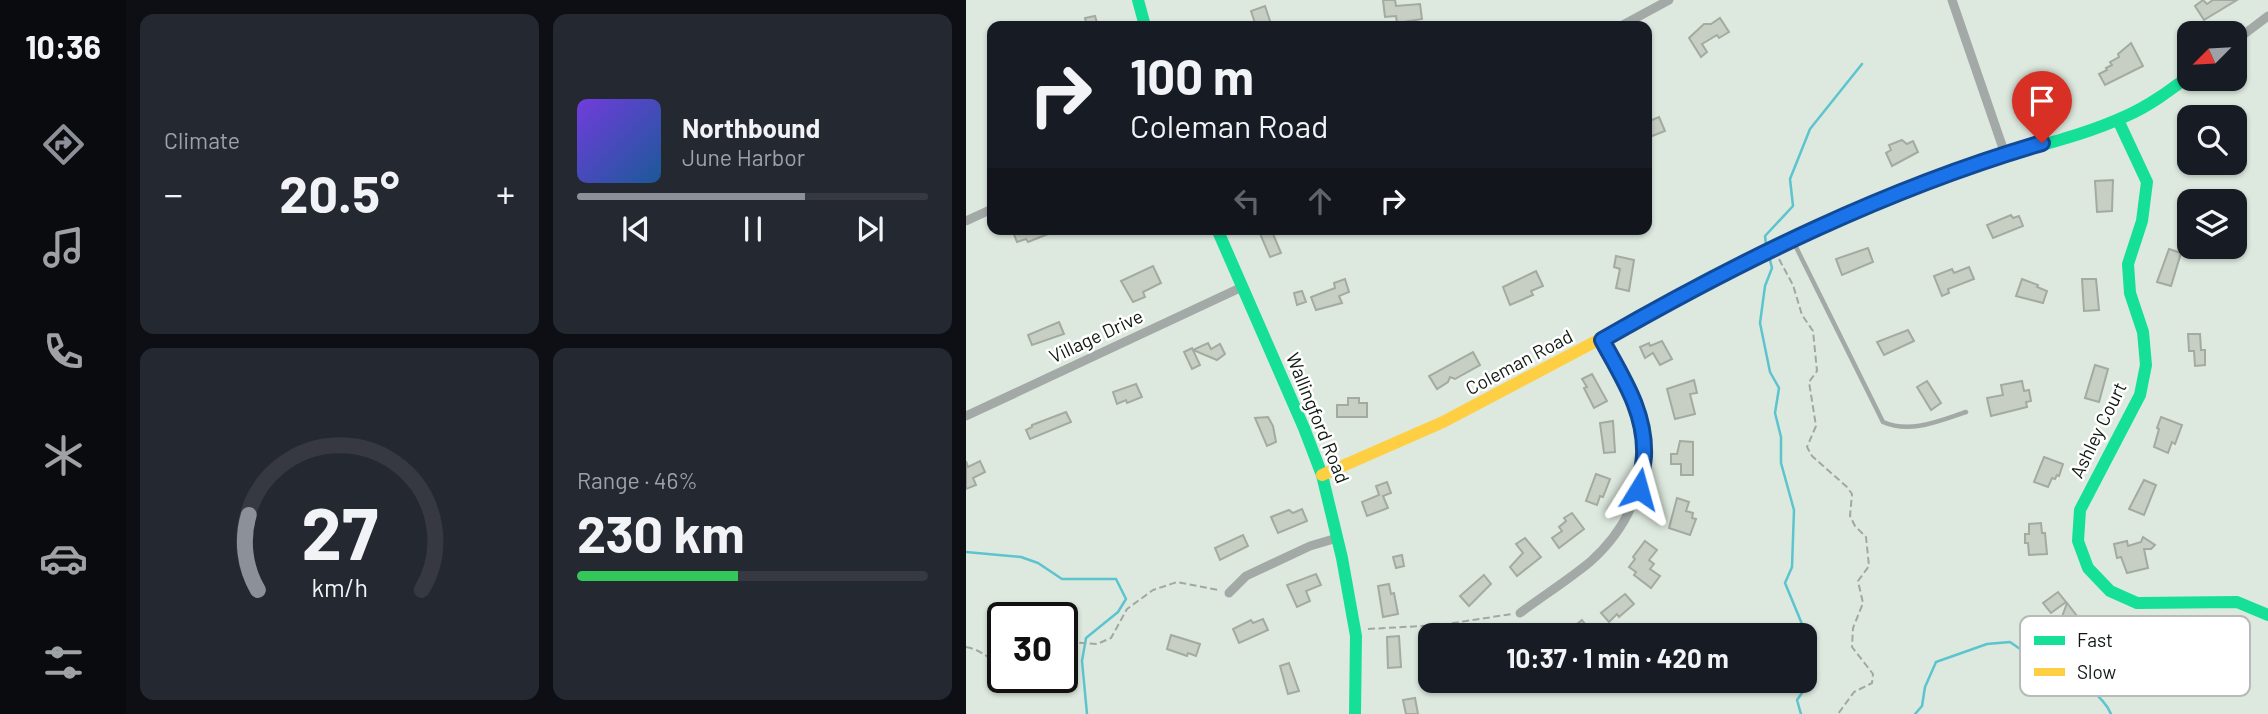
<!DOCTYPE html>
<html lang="en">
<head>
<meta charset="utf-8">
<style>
	body { margin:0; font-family:Barlow,sans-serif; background:#242831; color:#f1f3f6; height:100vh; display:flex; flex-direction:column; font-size:26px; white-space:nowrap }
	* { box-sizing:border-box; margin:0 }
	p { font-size:23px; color:#9ea1a6 }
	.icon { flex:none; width:38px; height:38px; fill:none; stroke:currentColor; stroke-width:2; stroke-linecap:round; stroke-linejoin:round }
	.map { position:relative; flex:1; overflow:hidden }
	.drawer { display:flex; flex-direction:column; gap:14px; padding:14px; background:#0d0f14; width:840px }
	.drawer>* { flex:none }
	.top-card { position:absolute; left:21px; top:21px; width:665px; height:214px; border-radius:14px; box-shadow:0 2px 5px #0004; background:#171b24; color:#f1f3f6; overflow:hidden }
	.needle { width:46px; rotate:246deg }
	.controls { position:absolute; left:1211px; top:21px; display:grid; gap:14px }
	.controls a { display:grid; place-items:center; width:70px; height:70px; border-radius:14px; background:#171b24; box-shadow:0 2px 5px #0004; font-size:35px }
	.speed { position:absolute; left:21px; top:602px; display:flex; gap:14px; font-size:35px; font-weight:700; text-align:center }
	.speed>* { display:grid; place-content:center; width:91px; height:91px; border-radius:50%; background:#171b24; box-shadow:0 2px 5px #0004; line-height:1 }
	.speed .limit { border:4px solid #111; border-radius:10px; background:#fff; color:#111 }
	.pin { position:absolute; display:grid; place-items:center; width:60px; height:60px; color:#fff; margin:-72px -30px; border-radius:50% 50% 50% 0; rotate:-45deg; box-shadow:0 0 7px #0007 }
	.pin .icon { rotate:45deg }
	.me { position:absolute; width:77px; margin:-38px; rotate:8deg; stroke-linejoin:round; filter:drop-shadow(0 0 5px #0008) }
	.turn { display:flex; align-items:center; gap:24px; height:147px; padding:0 28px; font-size:32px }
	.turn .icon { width:91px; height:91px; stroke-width:2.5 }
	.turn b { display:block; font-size:49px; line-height:60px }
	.lanes { display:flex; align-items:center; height:66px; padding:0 28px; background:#0003; justify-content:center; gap:35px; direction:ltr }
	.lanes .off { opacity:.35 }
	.big { font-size:52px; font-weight:700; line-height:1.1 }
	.drawer .tile { flex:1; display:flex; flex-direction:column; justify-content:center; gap:10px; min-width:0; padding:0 24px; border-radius:14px; background:#242831 }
	.drawer .dial { align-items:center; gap:0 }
	.dial svg { height:182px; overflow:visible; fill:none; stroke:#363941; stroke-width:7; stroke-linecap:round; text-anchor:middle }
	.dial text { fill:#f1f3f6; stroke:none }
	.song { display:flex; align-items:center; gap:21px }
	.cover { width:84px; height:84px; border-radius:10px; background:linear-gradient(135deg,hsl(260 70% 55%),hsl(210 70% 35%)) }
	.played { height:7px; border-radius:4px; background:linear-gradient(90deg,#8c9099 65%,#363941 65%) }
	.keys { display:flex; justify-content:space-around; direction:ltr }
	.heat { display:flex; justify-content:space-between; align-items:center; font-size:38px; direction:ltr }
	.charge { height:10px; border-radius:5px; background:linear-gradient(90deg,#34c759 46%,#363941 0) }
	.drawer .tiles { flex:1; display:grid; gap:14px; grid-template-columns:repeat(2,1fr) }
	.trip { position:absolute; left:452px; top:623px; width:399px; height:70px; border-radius:14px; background:#171b24; box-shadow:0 2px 5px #0004; font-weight:700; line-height:70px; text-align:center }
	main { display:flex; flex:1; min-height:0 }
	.tab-bar { display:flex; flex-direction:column; width:126px; justify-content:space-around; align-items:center; background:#090b0e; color:#9ea1a6 }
	.tab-bar .icon { width:49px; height:49px }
	.tab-bar .active { color:#8c9099 }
	.tab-bar b { font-size:32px; color:#f1f3f6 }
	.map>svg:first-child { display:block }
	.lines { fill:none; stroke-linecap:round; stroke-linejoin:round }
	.stream { stroke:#5cc4ce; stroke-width:2.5 }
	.building { fill:#c7cec3; stroke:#a4aaa0; stroke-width:2 }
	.path { stroke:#a1a8a3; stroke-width:2; stroke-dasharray:7 3.5; stroke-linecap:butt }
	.lane { stroke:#a2a9a6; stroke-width:4.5 }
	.street { stroke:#a2a9a6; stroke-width:9 }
	.fast { stroke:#16e098; stroke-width:12 }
	.slow { stroke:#ffcf43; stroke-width:12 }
	.route-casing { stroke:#114b97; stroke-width:18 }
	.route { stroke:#1a73e8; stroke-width:12 }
	.labels { text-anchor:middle; stroke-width:5; stroke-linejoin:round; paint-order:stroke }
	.street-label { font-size:19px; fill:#101911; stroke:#fff }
	.key { fill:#fff; stroke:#b7bab8; stroke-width:2 }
	.key-label { font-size:19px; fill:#101911 }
</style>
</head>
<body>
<main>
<nav class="tab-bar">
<b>10:36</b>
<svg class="icon active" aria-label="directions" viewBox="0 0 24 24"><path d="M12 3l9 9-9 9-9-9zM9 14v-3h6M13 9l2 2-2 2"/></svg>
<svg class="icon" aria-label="music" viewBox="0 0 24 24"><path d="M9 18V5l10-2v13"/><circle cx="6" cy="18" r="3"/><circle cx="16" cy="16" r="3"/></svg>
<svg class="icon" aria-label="phone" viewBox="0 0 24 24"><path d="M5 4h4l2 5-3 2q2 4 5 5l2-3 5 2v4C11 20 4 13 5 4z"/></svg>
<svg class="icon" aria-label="climate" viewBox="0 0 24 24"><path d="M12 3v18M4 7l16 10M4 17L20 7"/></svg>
<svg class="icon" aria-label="car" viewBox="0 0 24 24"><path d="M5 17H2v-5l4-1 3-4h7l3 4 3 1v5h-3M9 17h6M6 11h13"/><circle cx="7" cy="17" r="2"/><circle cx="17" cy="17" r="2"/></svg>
<svg class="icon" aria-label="filters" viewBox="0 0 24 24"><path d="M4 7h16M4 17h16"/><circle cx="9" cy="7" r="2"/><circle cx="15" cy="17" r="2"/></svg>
</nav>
<section class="drawer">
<div class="tiles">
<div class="tile"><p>Climate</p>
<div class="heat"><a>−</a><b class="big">20.5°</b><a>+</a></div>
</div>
<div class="tile">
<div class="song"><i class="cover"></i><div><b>Northbound</b><p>June Harbor</p></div></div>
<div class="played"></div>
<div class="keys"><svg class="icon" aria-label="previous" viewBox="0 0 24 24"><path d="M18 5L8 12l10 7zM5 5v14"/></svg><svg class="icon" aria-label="pause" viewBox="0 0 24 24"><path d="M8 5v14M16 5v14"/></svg><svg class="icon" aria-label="next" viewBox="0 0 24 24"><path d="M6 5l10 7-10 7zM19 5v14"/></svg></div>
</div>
<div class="tile dial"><svg viewBox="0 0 100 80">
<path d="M14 69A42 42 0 1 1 86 69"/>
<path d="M14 69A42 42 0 0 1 10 36" stroke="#8c9099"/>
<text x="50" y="56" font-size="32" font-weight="700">27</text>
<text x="50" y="72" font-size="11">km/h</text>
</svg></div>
<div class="tile"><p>Range · 46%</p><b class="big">230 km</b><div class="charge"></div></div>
</div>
</section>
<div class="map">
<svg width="1302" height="714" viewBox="0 0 1302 714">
	<rect width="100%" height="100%" fill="#dde9de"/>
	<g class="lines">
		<!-- stream -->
		<g class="stream">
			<path d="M800,244L799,236L827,206L824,179L844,129L896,64"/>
			<path d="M804,260L806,268L799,286L794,323L804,372L813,388L809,413L815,437V463L828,510L826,567L819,583L836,624L834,635"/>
			<path d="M0,552L55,557L72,563L96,579H150L160,599L152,612L120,638L116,661L121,714"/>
			<path d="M835,714L831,700L843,683L838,676"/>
			<path d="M949,714L956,706L959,687L970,662L1021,644L1044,642C1053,648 1062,655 1071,661C1096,676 1133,686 1145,714"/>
		</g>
	</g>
	<!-- building -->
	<g class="building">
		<path d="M417,0H429L430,6L454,4L456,19L431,23L430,16L419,17Z"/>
		<path d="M1237,0L1241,4L1247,0H1271L1238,20L1229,6Z"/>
		<path d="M299,6L305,24L290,26L285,11Z"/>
		<path d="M129,16L132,26H121L119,18Z"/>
		<path d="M754,18L763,32L753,38L751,35L736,44L741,52L735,57L723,38L738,24H745Z"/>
		<path d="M1165,43L1177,66L1139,85L1133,74L1141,70L1140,68L1146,65L1144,62L1153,57L1152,54Z"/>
		<path d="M693,117L699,131L681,138V122Z"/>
		<path d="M936,140L941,144L947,141L952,152L926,166L920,153L925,150L923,145Z"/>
		<path d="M1147,180L1146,211L1131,212L1129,181Z"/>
		<path d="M1045,215L1047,218L1053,216L1057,226L1027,238L1021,225Z"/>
		<path d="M53,229H92V230L62,242L60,239L51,242L47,232Z"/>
		<path d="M292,229H305L315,253L304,257Z"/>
		<path d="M902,248L907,262L876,275L870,259Z"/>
		<path d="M1203,249L1215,253L1205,286L1191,282Z"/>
		<path d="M650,256L668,260L663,291L650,288L654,269L648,267Z"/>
		<path d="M187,266L195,283L177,292L179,297L167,302L155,281Z"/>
		<path d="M1003,267L1008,279L982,289L983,293L976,296L968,276L986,269L988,273Z"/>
		<path d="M570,271L577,286L565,291L567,295L544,305L537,287Z"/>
		<path d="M379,279L383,292L373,296L376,303L350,310L345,297L369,288L368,283Z"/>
		<path d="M1056,279L1072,285L1071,287L1081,291L1077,303L1050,296Z"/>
		<path d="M1116,279H1130L1133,310L1118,311Z"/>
		<path d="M336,291L340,302L331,305L328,293Z"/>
		<path d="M93,322L98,334L66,345L62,335Z"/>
		<path d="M942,330L948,341L918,355L911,342Z"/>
		<path d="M1222,334H1234L1235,350H1239V365L1229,366L1228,351H1223Z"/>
		<path d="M696,341L706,359L694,365L687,353L679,358L674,347L683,343L684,346Z"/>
		<path d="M242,343L245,349L254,344L259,354L251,360L227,350Z"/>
		<path d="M226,348L234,365L226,369L218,352Z"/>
		<path d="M507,352L514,365L489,379L484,377L482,382L471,389L463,376Z"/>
		<path d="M1129,365L1142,369L1133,402L1119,398Z"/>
		<path d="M626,374L641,401L628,408L618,388L621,387L616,379Z"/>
		<path d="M728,380L731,393L724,394L729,414L709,419L701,389Z"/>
		<path d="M961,381L975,403L965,410L951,387Z"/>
		<path d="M1056,381L1058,391L1063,390L1065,401L1060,402L1061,407L1025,416L1021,398L1037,395L1035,385Z"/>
		<path d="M170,384L176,397L161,403L160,400L151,404L147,392Z"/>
		<path d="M382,398H393V403H401V417H371V405H382Z"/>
		<path d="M100,412L105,422L64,439L60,430L66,427V425Z"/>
		<path d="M302,417L307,426L310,442L301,446L289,418Z"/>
		<path d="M1195,417L1216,425L1209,444L1206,442L1202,453L1188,447L1193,429L1191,428Z"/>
		<path d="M647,421L649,452L638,453L634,423Z"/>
		<path d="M714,441L727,442V475H715V464H705V454H711Z"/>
		<path d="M1078,457L1097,464L1093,476L1091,475L1089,479L1086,478L1082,487L1068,482Z"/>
		<path d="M0,461L2,467L14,461L19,472L7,478L10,485L0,489Z"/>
		<path d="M630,474L644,479L637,497L634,496L631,505L620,501Z"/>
		<path d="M1178,480L1190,485L1178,515L1163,509Z"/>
		<path d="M421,482L425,493L417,496L422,508L401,516L396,502L413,495L410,486Z"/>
		<path d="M711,498L723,502L720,511L727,513L726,518L730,519L724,535L703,528Z"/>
		<path d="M336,509L341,521L312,533L305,517L323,510L327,513Z"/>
		<path d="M606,513L618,529L593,548L586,538L596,531L593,527L600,521L598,518Z"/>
		<path d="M1075,523L1076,533H1079L1081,554L1063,555L1062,543H1059V534H1063V524Z"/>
		<path d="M277,535L282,546L254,560L249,548Z"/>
		<path d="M1177,537L1189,545L1185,549H1178L1182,568L1161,573L1155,557L1151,558L1148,544L1161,541L1162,546L1175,542Z"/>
		<path d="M559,538L575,557L551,576L544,567L557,553L550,544Z"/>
		<path d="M679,541L691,550L683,560L688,564L684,569L694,576L685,588L668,575L670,572L663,567L669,559L667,557Z"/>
		<path d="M436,555L438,566L430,568L427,557Z"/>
		<path d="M350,574L355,585L340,591L344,601L331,607L321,585Z"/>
		<path d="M518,575L525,584L503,606L494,596Z"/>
		<path d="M423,584L425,594L428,593L432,614L417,617L412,586Z"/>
		<path d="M1092,592L1100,602L1085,613L1077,603Z"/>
		<path d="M659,594L668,604L653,617L651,614L643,622L635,613Z"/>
		<path d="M1101,603L1111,616L1108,618L1114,626L1105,632L1100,625H1093Z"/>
		<path d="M297,619L302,630L273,643L267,629L285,620L287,623Z"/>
		<path d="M616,620L623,629L614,635H597Z"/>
		<path d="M205,635L234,644L230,656L222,653L221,656L201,649Z"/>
		<path d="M433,636L435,667L422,668L421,637Z"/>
		<path d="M323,663L333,691L322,694L314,666Z"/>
		<path d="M449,698L452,714H440L437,700Z"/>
	</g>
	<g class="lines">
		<!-- path -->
		<g class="path">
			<path d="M813,259L827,285L836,315L847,331L851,371L843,382L850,426L841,447L846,456L881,487L886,494L884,516L889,526L900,537L903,566L892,581L897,603L887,628L886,647L907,674L906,683L888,692L872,714"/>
			<path d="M402,629L474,625L546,614"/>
			<path d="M0,647C17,650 22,660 37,664"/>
			<path d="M96,651L105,642L131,644L145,638L161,609L187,590L211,582L252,590"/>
		</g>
		<!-- lane -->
		<path class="lane" d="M827,241L917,422C944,434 973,421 1000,412"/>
		<!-- street -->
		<g class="street">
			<path d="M986,0L1039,154"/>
			<path d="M655,26L703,0"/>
			<path d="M1269,41L1302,16"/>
			<path d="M0,221L26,209"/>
			<path d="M0,416L276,287"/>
			<path d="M263,593L280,576L344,546L371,538"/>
			<path d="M554,613C577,596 602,580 624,562C670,521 691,461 669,402C660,380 648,360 636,340"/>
		</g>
		<!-- fast -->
		<g class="fast">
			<path d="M172,0L179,26"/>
			<path d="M1152,120L1181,182L1176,221L1162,264L1164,293L1177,332L1180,365L1174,395L1114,510L1112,541L1122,568L1144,591L1171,603L1271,602L1302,615"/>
			<path d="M251,229L338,428L356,475L376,558L390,636L389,714"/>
			<path d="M740,283C820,241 904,203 988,172C1044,151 1106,141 1160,116C1183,106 1203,91 1223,76"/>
		</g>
		<!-- slow -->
		<path class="slow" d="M356,475L477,422L740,283"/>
	</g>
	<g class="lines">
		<defs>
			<path id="route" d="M673,489C675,478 677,467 678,456C680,412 656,377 636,340C775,260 922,188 1076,143"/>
		</defs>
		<!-- route casing -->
		<use href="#route" class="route-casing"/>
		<!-- route -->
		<use href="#route" class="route"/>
	</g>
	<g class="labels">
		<!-- street labels -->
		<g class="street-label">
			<text transform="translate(130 336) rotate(-25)" y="7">Village Drive</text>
			<text transform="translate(553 362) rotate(-28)" y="7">Coleman Road</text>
			<text transform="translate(352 418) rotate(68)" y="7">Wallingford Road</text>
			<text transform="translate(1132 430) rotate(-64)" y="7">Ashley Court</text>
		</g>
	</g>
	<!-- legend -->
	<rect x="1054" y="616" width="230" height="80" rx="10" class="key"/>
	<rect x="1068" y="636" width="31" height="9" fill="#16e098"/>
	<rect x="1068" y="668" width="31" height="8" fill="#ffcf43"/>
	<g class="key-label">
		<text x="1111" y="647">Fast</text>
		<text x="1111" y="679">Slow</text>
	</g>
</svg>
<div class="controls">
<a><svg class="needle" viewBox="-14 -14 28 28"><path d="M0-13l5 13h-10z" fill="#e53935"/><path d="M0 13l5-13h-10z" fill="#9ea1a6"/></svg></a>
<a><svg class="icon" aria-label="search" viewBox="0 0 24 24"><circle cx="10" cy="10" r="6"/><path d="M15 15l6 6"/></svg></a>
<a><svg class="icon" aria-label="layers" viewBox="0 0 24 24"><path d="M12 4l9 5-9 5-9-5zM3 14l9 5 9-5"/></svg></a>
</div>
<div class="speed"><div class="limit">30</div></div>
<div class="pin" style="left:1076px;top:143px;background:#d93025"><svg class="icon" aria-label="arrive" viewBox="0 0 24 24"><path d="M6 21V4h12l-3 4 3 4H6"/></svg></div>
<svg class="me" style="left:673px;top:489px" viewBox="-20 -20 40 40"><path d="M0-17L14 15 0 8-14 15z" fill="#1a73e8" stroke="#fff" stroke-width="4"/></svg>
<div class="trip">10:37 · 1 min · 420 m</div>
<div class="top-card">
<div class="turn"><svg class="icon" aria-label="right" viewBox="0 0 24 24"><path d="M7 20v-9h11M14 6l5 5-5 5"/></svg><div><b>100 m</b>Coleman Road</div></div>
<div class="lanes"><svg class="icon off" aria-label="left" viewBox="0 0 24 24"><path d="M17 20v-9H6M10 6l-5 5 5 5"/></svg><svg class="icon off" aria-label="ahead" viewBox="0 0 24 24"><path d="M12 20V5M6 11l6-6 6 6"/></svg><svg class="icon" aria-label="right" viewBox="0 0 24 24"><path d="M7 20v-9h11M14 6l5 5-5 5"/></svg></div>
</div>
</div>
</main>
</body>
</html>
